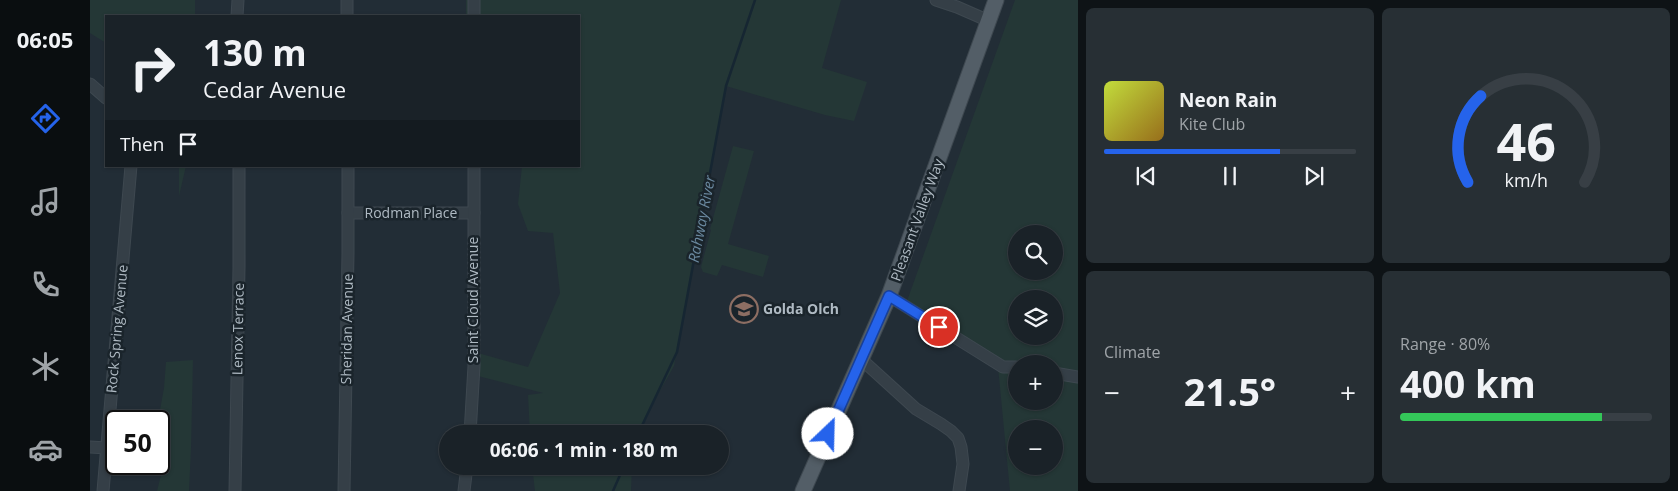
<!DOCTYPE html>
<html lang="en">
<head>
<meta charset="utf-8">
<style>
	body { margin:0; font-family:"Open Sans",sans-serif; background:#272f34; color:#f1f3f6; height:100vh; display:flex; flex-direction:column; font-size:19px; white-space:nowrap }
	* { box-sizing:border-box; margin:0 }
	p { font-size:16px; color:#9fa4a8 }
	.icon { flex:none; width:28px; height:28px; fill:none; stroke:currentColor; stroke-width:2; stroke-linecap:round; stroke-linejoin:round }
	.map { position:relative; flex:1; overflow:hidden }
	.panel { display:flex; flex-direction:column; gap:8px; padding:8px; background:#0e1316; width:600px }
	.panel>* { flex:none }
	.guide { position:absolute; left:15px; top:15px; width:475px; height:152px; border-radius:0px; box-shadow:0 1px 4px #0004,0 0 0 1px #383f45; background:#1a2228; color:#f1f3f6; overflow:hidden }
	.fabs { position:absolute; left:918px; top:225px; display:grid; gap:10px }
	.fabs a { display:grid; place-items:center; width:55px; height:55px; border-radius:50%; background:#1a2228; box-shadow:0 1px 4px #0004,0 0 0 1px #383f45; font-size:25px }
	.speed { position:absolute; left:15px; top:410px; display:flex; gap:10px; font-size:25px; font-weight:700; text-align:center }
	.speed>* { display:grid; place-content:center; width:65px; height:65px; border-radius:50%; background:#1a2228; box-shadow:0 1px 4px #0004,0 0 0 1px #383f45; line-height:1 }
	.speed .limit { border:2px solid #111; border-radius:8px; background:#fff; color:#111 }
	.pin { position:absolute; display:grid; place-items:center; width:42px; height:42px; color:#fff; margin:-21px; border:2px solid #fff; border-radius:50%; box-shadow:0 1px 5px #0007 }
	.me { position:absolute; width:55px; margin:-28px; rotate:24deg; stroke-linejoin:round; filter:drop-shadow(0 0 4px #0008) }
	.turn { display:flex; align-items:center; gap:18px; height:105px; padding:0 15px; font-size:22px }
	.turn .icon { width:65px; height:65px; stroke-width:2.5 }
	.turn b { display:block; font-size:35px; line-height:42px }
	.then { display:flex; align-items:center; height:48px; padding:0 15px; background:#0003; gap:10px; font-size:19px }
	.big { font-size:38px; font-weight:700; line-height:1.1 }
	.panel .widget { flex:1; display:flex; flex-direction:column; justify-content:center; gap:8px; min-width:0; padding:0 18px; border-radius:8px; background:#272f34 }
	.panel .dial { align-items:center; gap:0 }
	.dial svg { height:130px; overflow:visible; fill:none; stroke:#383f45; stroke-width:7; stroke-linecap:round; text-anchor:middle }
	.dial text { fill:#f1f3f6; stroke:none }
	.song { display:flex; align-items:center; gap:15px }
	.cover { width:60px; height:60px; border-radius:8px; background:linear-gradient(135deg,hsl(70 70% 55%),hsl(40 70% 35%)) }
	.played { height:5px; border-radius:2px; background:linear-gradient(90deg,#2563eb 70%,#383f45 70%) }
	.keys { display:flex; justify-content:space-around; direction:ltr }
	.heat { display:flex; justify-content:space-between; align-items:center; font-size:28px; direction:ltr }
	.charge { height:8px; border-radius:4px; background:linear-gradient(90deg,#34c759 80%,#383f45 0) }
	.panel .tiles { flex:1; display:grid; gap:8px; grid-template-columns:repeat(2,1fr) }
	.trip { position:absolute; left:349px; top:425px; width:290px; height:50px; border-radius:25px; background:#1a2228; box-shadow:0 1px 4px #0004,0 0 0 1px #383f45; font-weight:700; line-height:50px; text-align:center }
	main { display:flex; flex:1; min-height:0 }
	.tab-bar { display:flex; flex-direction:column; width:90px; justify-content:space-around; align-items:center; background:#0a0e10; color:#9fa4a8 }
	.tab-bar .icon { width:35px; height:35px }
	.tab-bar .active { color:#2563eb }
	.tab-bar b { font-size:22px; color:#f1f3f6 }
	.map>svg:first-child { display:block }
	.green { fill:#243736; fill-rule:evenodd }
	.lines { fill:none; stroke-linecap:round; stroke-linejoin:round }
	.stream { stroke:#162632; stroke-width:2.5 }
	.minor-casing { stroke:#3e4850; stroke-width:13 }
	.major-casing { stroke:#3e4850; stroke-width:17 }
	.minor { stroke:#353f47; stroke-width:11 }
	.major { stroke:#535e67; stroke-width:15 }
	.route-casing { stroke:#184099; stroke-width:12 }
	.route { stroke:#2563eb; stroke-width:9 }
	.labels { text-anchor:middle; stroke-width:5; stroke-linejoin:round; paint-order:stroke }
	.street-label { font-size:14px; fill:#afbac3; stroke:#1a242b }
	.poi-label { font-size:14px; font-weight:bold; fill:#afbac3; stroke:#1a242b; text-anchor:start }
	.water-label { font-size:15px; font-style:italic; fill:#6b89a0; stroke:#1a242b }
</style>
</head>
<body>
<main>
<nav class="tab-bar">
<b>06:05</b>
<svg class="icon active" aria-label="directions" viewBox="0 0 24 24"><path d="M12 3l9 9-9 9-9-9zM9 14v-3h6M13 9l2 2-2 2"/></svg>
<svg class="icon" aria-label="music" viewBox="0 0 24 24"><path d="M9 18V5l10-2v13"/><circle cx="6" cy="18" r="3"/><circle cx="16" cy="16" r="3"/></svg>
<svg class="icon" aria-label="phone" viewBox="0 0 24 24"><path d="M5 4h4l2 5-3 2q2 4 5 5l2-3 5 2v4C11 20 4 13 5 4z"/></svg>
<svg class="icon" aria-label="climate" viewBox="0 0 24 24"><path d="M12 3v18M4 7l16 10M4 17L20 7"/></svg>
<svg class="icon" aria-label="car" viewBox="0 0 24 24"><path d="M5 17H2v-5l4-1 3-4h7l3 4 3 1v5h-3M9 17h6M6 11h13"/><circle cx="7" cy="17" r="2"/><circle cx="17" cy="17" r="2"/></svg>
</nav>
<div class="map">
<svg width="988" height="491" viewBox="0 0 988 491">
	<rect width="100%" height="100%" fill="#222d36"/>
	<!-- green -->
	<g class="green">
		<path d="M0,0H105V16H62L61,15L60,16H16V43L0,33Z"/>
		<path d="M376,0H751L732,68L777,82L764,121L735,115L636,86L584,366L553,421L554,434H440L438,395L453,393L388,376V353L438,367L470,293L463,233L438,231L428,204L432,166H489V16H376Z"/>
		<path d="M925,0H988V491H920L908,367L817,301ZM926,234H964V271H926ZM926,299H964V336H926ZM926,364H964V401H926ZM926,429H964V466H926Z"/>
		<path d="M643,146L664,151L638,244L679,256L673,277L632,265L627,276L613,272L611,267L621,230L620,229Z"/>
		<path d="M89,166H96L89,196Z"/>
		<path d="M103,360L101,448L99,491H67L74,463L68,421L74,388L76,362Z"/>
		<path d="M442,466H542L541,491H445Z"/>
	</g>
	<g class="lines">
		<!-- stream -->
		<g class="stream">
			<path d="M548,434L587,352L636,86L665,0"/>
			<path d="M523,491L534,466"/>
		</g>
		<defs>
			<g id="minor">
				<path d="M257,0V16"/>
				<path d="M846,0L867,7L899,21"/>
				<path d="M147,16L148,0"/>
				<path d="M384,16V0"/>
				<path d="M0,84L16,98"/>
				<path d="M258,213H384"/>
				<path d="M799,296L913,367H926"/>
				<path d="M771,359L826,409L851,424L861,431L868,438L871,447L873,464L869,491"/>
				<path d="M964,373L988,377"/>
				<path d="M380,434L384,366V166"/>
				<path d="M0,447L17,448"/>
				<path d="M13,491L41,166"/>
				<path d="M145,491L149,267V166"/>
				<path d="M254,491L258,253V166"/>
				<path d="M374,491L377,466"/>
			</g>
			<path id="major" d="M713,491L799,296L906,0"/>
		</defs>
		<!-- minor casing -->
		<use href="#minor" class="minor-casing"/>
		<!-- major casing -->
		<use href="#major" class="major-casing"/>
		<!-- minor -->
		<use href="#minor" class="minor"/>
		<!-- major -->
		<use href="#major" class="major"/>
	</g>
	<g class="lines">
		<defs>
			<path id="route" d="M738,434L799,296L849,327"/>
		</defs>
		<!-- route casing -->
		<use href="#route" class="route-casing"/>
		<!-- route -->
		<use href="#route" class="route"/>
	</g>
	<!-- icons -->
	<defs>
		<symbol id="school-ring" viewBox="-11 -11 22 22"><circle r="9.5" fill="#1a242b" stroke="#8d6e63" stroke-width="1.5"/><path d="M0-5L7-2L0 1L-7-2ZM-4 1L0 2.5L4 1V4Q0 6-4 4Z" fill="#8d6e63"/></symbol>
	</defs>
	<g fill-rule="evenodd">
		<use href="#school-ring" x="638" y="293" width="32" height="32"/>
	</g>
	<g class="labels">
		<!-- street labels -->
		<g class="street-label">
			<text x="321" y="218">Rodman Place</text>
			<text transform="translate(827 220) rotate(-70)" y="5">Pleasant Valley Way</text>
			<text transform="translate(383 300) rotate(-90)" y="5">Saint Cloud Avenue</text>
			<text transform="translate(27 329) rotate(-85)" y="5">Rock Spring Avenue</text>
			<text transform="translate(148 329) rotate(-89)" y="5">Lenox Terrace</text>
			<text transform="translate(257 329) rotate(-89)" y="5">Sheridan Avenue</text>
		</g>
		<!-- poi labels -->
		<g class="poi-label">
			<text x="673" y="314">Golda Olch</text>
		</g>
		<!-- water labels -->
		<g class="water-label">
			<text transform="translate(612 219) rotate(-79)" y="5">Rahway River</text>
		</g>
	</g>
</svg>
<div class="fabs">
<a><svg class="icon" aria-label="search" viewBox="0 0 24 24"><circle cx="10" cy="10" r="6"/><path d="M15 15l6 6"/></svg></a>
<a><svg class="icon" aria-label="layers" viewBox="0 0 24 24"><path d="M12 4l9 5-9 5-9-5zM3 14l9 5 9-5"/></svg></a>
<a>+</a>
<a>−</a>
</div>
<div class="speed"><div class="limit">50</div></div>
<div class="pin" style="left:849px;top:327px;background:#d93025"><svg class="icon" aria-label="arrive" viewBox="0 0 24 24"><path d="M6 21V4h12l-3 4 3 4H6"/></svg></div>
<svg class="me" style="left:738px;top:434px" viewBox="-20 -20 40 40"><circle r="19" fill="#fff"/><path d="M0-13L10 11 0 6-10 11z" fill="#2563eb"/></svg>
<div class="trip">06:06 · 1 min · 180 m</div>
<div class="guide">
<div class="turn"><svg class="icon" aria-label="right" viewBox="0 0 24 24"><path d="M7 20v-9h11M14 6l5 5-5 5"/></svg><div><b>130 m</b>Cedar Avenue</div></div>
<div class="then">Then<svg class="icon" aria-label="arrive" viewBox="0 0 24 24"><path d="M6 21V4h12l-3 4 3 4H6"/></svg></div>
</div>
</div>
<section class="panel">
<div class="tiles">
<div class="widget">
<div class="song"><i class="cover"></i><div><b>Neon Rain</b><p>Kite Club</p></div></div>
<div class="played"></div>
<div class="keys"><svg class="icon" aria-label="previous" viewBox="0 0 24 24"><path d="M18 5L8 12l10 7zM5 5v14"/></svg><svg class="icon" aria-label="pause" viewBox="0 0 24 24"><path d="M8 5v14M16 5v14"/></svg><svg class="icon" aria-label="next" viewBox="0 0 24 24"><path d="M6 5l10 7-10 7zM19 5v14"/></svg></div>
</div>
<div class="widget dial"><svg viewBox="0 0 100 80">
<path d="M14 69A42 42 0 1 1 86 69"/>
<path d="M14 69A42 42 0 0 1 22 16" stroke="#2563eb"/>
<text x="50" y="56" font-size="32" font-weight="700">46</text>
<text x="50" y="72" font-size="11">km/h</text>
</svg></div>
<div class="widget"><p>Climate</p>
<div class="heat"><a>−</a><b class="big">21.5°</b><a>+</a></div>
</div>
<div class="widget"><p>Range · 80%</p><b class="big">400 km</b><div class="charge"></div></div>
</div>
</section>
</main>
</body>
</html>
